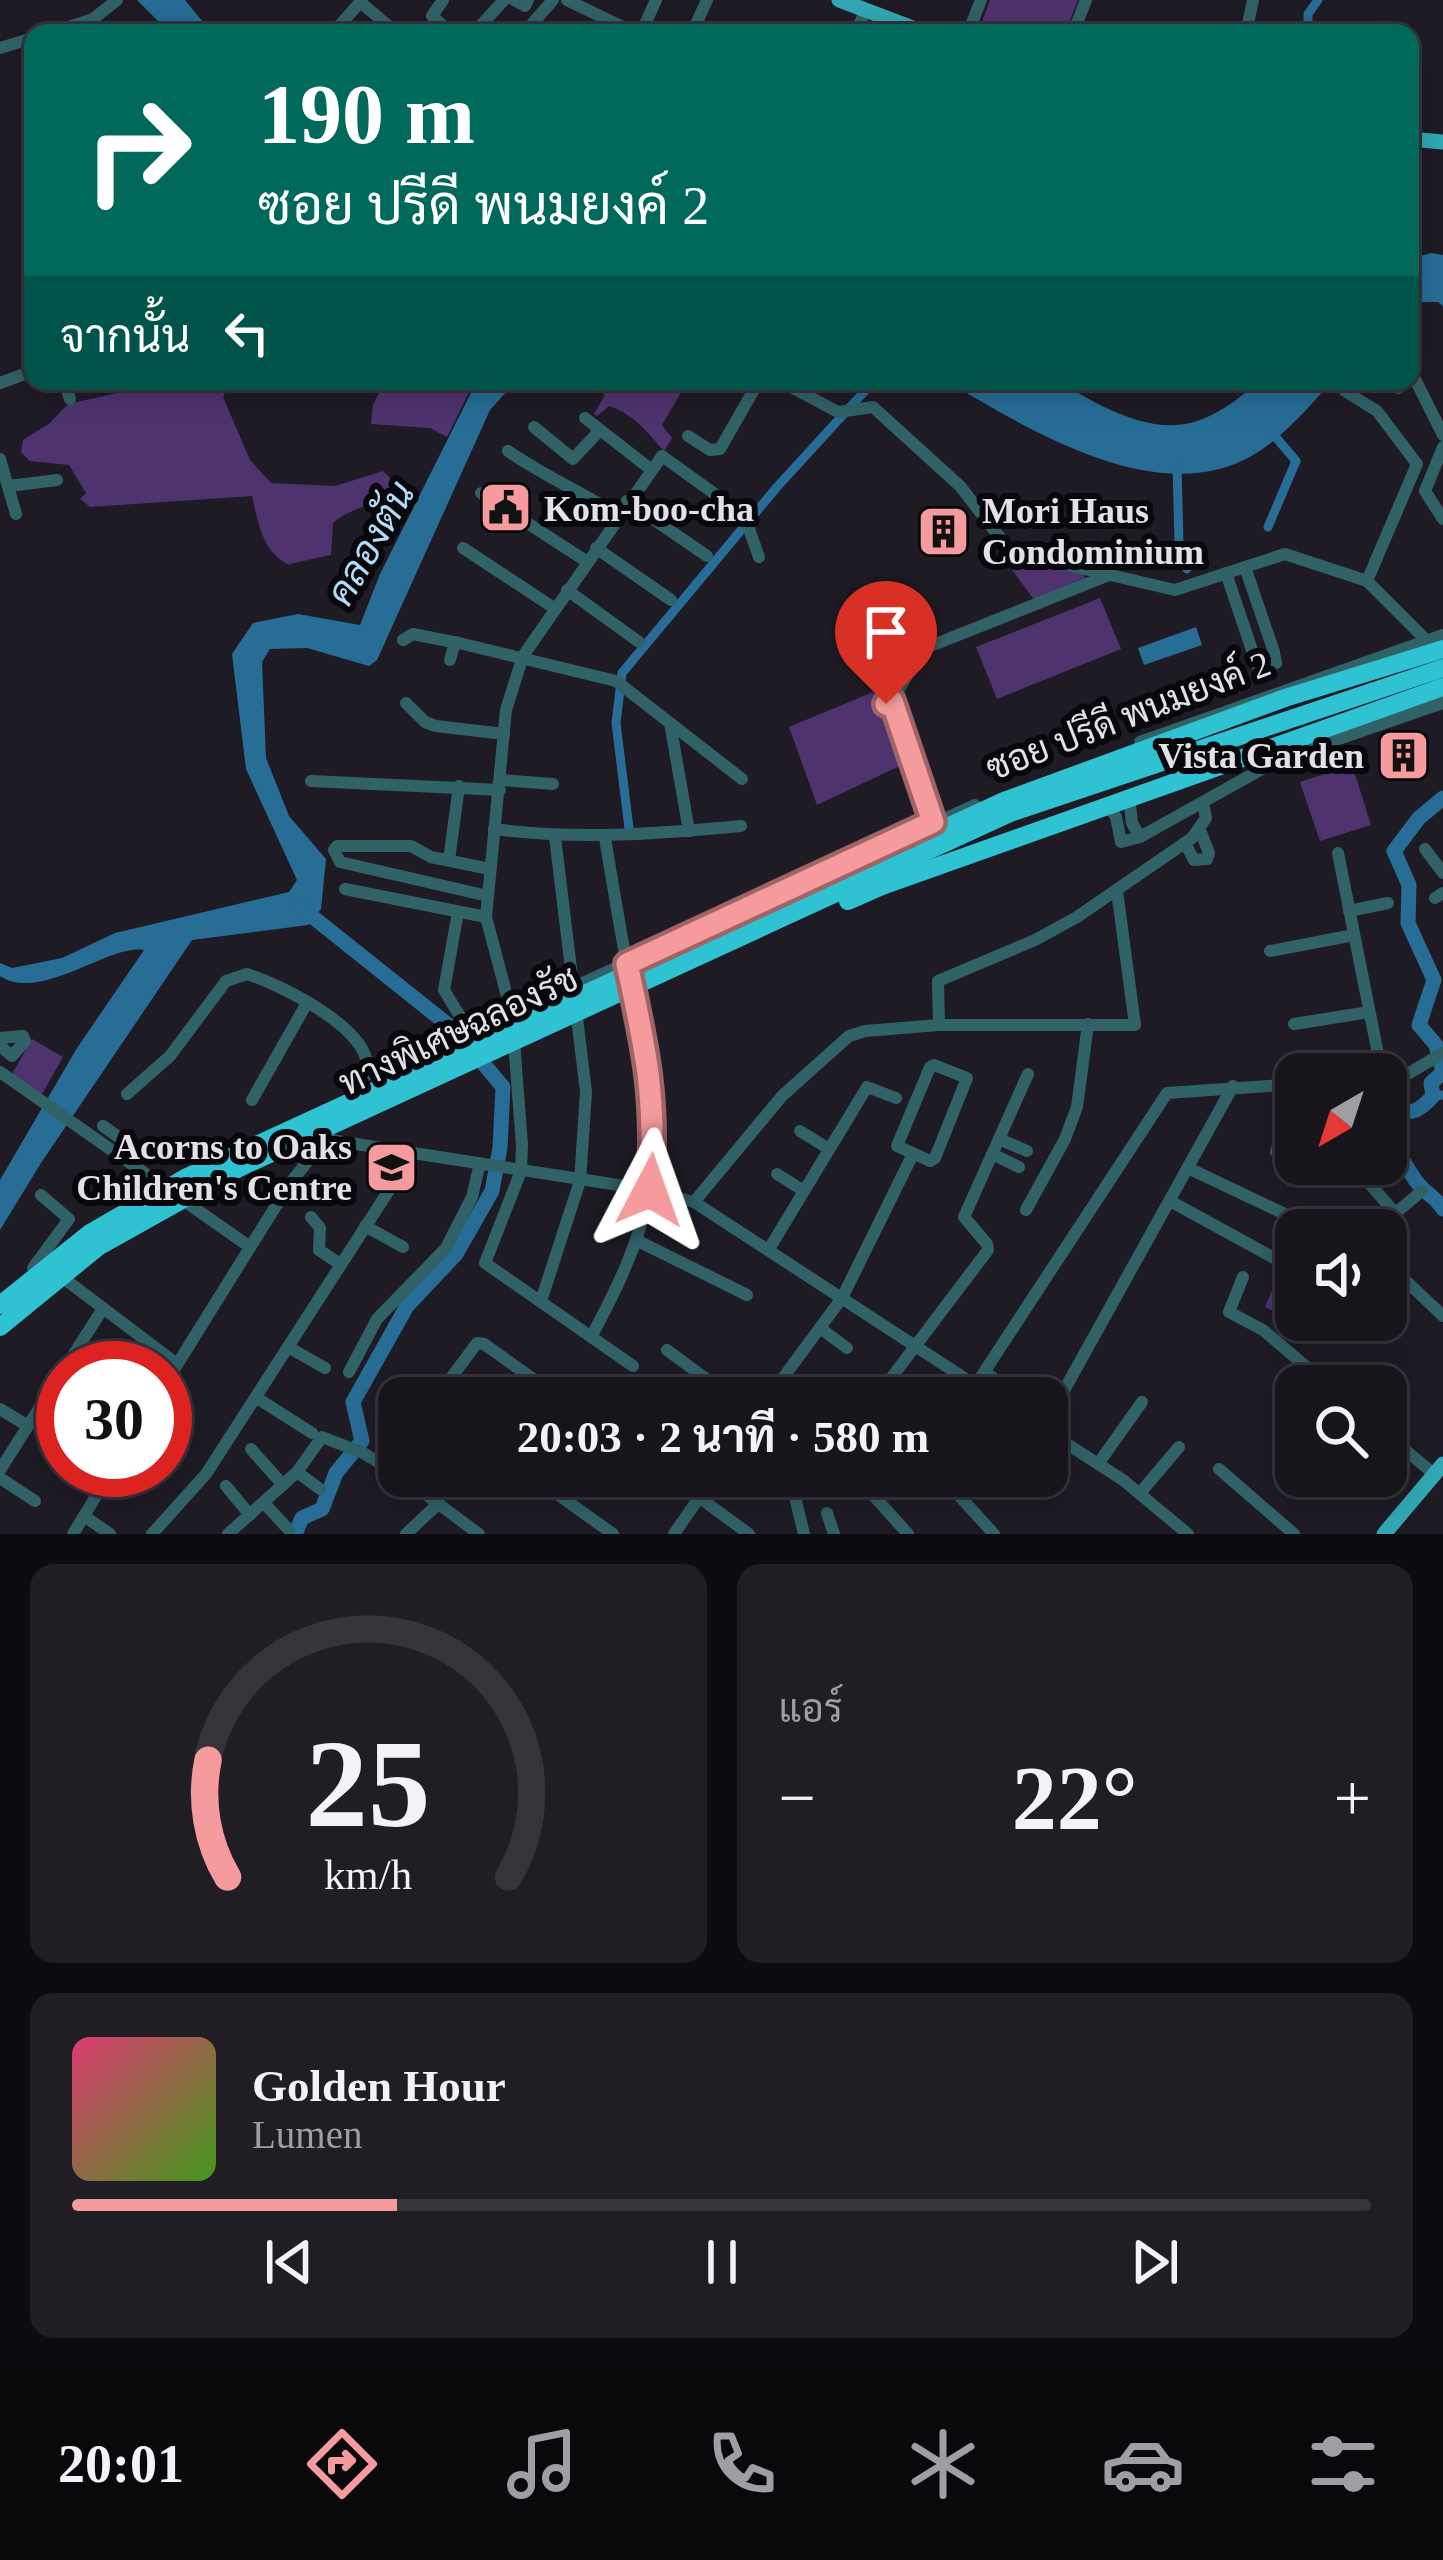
<!DOCTYPE html>
<html lang="th">
<head>
<meta charset="utf-8">
<style>
	body { margin:0; font-family:"Times New Roman",Sarabun,serif; background:#201d25; color:#f1f3f6; height:100vh; display:flex; flex-direction:column; font-size:45px; white-space:nowrap }
	* { box-sizing:border-box; margin:0 }
	p { font-size:39px; color:#9e9ea3 }
	.icon { flex:none; width:66px; height:66px; fill:none; stroke:currentColor; stroke-width:2; stroke-linecap:round; stroke-linejoin:round }
	.map { position:relative; height:1534px; overflow:hidden }
	.drawer { display:flex; flex-direction:column; gap:30px; padding:30px; background:#0d0b0f; flex:1 }
	.drawer>* { flex:none }
	.hud { position:absolute; left:24px; top:24px; width:1395px; height:366px; border-radius:24px; box-shadow:0 6px 30px #0003,0 0 0 3px #36333b; background:#00695c; color:#fff; overflow:hidden }
	.needle { width:78px; rotate:219deg }
	.tools { position:absolute; left:1275px; top:1053px; display:grid; gap:24px }
	.tools a { display:grid; place-items:center; width:132px; height:132px; border-radius:24px; background:#17141c; box-shadow:0 6px 30px #0003,0 0 0 3px #36333b; font-size:60px }
	.speed { position:absolute; left:36px; top:1341px; display:flex; gap:24px; font-size:60px; font-weight:700; text-align:center }
	.speed>* { display:grid; place-content:center; width:156px; height:156px; border-radius:50%; background:#17141c; box-shadow:0 6px 30px #0003,0 0 0 3px #36333b; line-height:1 }
	.speed .limit { border:18px solid #d22; background:#fff; color:#111 }
	.pin { position:absolute; display:grid; place-items:center; width:102px; height:102px; color:#fff; margin:-123px -51px; border-radius:50% 50% 50% 0; rotate:-45deg; box-shadow:0 0 12px #0007 }
	.pin .icon { rotate:45deg }
	.me { position:absolute; width:132px; margin:-66px; rotate:4deg; stroke-linejoin:round; filter:drop-shadow(0 0 9px #0008) }
	.turn { display:flex; align-items:center; gap:42px; height:252px; padding:0 36px; font-size:54px }
	.turn .icon { width:156px; height:156px; stroke-width:2.5 }
	.turn b { display:block; font-size:84px; line-height:102px }
	.then { display:flex; align-items:center; height:114px; padding:0 36px; background:#0003; gap:24px; font-size:45px }
	.big { font-size:90px; font-weight:700; line-height:1.1 }
	.drawer .card { flex:1; display:flex; flex-direction:column; justify-content:center; gap:18px; min-width:0; padding:0 42px; border-radius:24px; background:#201d25 }
	.drawer .dial { align-items:center; gap:0 }
	.dial svg { height:312px; overflow:visible; fill:none; stroke:#36333b; stroke-width:7; stroke-linecap:round; text-anchor:middle }
	.dial text { fill:#f1f3f6; stroke:none }
	.song { display:flex; align-items:center; gap:36px }
	.cover { width:144px; height:144px; border-radius:18px; background:linear-gradient(135deg,hsl(340 70% 55%),hsl(100 70% 35%)) }
	.played { height:12px; border-radius:6px; background:linear-gradient(90deg,#f59b9d 25%,#36333b 25%) }
	.keys { display:flex; justify-content:space-around; direction:ltr }
	.heat { display:flex; justify-content:space-between; align-items:center; font-size:66px; direction:ltr }
	.drawer .tiles { flex:1; display:grid; gap:30px; grid-template-columns:1fr 1fr }
	.card:last-child { grid-column:span 2 }
	.trip { position:absolute; left:378px; top:1377px; width:690px; height:120px; border-radius:24px; background:#17141c; box-shadow:0 6px 30px #0003,0 0 0 3px #36333b; font-weight:700; line-height:120px; text-align:center }
	.tab-bar { display:flex; height:192px; justify-content:space-around; align-items:center; background:#09080b; color:#9e9ea3 }
	.tab-bar .icon { width:84px; height:84px }
	.tab-bar .selected { color:#f59b9d }
	.tab-bar b { font-size:54px; color:#f1f3f6 }
	.map>svg:first-child { display:block }
	.green { fill:#4f336f }
	.water { fill:#276d96 }
	.lines { fill:none; stroke-linecap:round; stroke-linejoin:round }
	.canal { stroke:#276d96; stroke-width:9 }
	.river { stroke:#276d96; stroke-width:15 }
	.minor { stroke:#316268; stroke-width:12 }
	.major { stroke:#33a7b5; stroke-width:15 }
	.highway { stroke:#2ec2d3; stroke-width:18 }
	.highway-bridge { stroke:#2ec2d3; stroke-width:18 }
	.route-casing { stroke:#9f6566; stroke-width:30 }
	.route { stroke:#f59b9d; stroke-width:21 }
	.labels { text-anchor:middle; stroke-width:12; stroke-linejoin:round; paint-order:stroke }
	.poi-label { font-size:36px; font-weight:bold; fill:#e3e1e8; stroke:#08070b; text-anchor:start }
	.street-label { font-size:36px; fill:#e3e1e8; stroke:#08070b }
	.water-label { font-size:39px; font-style:italic; fill:#b2dbf8; stroke:#08070b }
</style>
</head>
<body>
<div class="map">
<svg width="1443" height="1534" viewBox="0 0 1443 1534">
	<rect width="100%" height="100%" fill="#1f1b25"/>
	<!-- green -->
	<g class="green">
		<path d="M990,0H1078L1065,33H978Z"/>
		<path d="M171,381H231L223,397L250,460L271,483L335,486L383,471L393,481C381,509 354,504 333,523L331,555L289,564L294,567C263,555 259,526 252,496L90,507L80,499L86,493L69,465L30,461L21,452L23,440L50,423L68,404Z"/>
		<path d="M385,381H457L472,386L447,437L430,428L371,424L373,405Z"/>
		<path d="M593,381H693L683,389L662,425L672,438L664,451C647,432 634,414 609,406L597,416L594,414L605,395Z"/>
		<path d="M1013,557L1083,573L1085,578L1034,600L1008,564Z"/>
		<path d="M1100,598L1121,649L997,699L976,647Z"/>
		<path d="M885,687L906,763L817,805L789,727Z"/>
		<path d="M1352,765L1371,825L1320,841L1300,782Z"/>
		<path d="M32,1039L63,1057L42,1094L11,1076Z"/>
		<path d="M1296,1232V1320H1326L1316,1333L1265,1307Z"/>
	</g>
	<!-- water -->
	<g class="water">
		<path d="M137,0H185L212,33H170Z"/>
		<path d="M1431,253L1443,255V306L1438,302H1410V259Z"/>
		<path d="M477,381H516L490,410L377,660L369,666L307,648L270,649L262,662L266,758L289,816L326,859L321,909L308,925L192,940L41,1163L0,1230V1180L77,1048L144,950C110,943 41,1003 0,976V963L12,968L62,958L115,933L289,892L297,880L246,769L232,654L253,623L298,614L360,625L380,574Z"/>
		<path d="M946,381C979,381 1018,375 1049,381C1066,384 1084,397 1100,405C1168,438 1203,431 1259,381H1332C1310,406 1286,434 1258,452C1162,514 1029,429 946,381Z"/>
		<path d="M1196,627L1202,645L1144,665L1138,648Z"/>
	</g>
	<g class="lines">
		<!-- canal -->
		<g class="canal">
			<path d="M1308,33V14L1318,0"/>
			<path d="M1268,428L1296,461L1268,527"/>
			<path d="M1177,466L1179,543L1187,569"/>
			<path d="M629,828L616,723L622,673L777,487L874,381"/>
			<path d="M1433,1096L1443,1095"/>
		</g>
		<!-- river -->
		<g class="river">
			<path d="M1443,798L1419,818L1394,851L1409,885L1408,923L1434,980L1419,1025L1436,1045L1443,1071"/>
			<path d="M1386,1106C1409,1115 1416,1115 1433,1096L1431,1083L1443,1072"/>
			<path d="M1386,1139C1402,1153 1408,1174 1422,1188C1430,1196 1437,1199 1443,1209"/>
			<path d="M295,1534L302,1518L322,1509L336,1473L362,1441L353,1402L407,1306L456,1254L492,1191L500,1148L503,1087L457,1032L299,906"/>
		</g>
		<!-- minor -->
		<g class="minor">
			<path d="M443,0L432,16L452,33"/>
			<path d="M514,0L525,6L528,0"/>
			<path d="M567,0L635,33"/>
			<path d="M360,2L397,33"/>
			<path d="M51,33L93,19L117,0"/>
			<path d="M333,33L362,0"/>
			<path d="M474,33L504,0"/>
			<path d="M524,33L553,0"/>
			<path d="M641,33L656,0"/>
			<path d="M692,33L707,0"/>
			<path d="M855,33L866,10"/>
			<path d="M968,33L981,0"/>
			<path d="M1073,33L1086,0"/>
			<path d="M1246,33L1253,0"/>
			<path d="M0,48L33,38"/>
			<path d="M1410,369L1443,435"/>
			<path d="M64,381L70,399"/>
			<path d="M780,381L838,412L873,407L960,486L1011,552L1175,590L1285,554L1367,581L1417,464L1377,411L1345,391L1341,381"/>
			<path d="M0,383L33,371"/>
			<path d="M1398,388L1400,381"/>
			<path d="M585,418L649,468"/>
			<path d="M534,427L573,459L600,430"/>
			<path d="M688,436L710,450L720,449L759,381"/>
			<path d="M1443,447L1425,491L1443,519"/>
			<path d="M508,451C544,476 581,492 618,515"/>
			<path d="M0,459L16,514"/>
			<path d="M9,486L57,480"/>
			<path d="M481,493L586,561"/>
			<path d="M627,501L707,556"/>
			<path d="M463,548L554,608"/>
			<path d="M596,548L671,600"/>
			<path d="M1226,573L1257,665L1264,668L1276,663L1274,652L1245,567"/>
			<path d="M1367,581L1426,640"/>
			<path d="M567,590L639,642"/>
			<path d="M403,640L413,634L453,642"/>
			<path d="M450,660L455,642L616,681L670,723L689,831"/>
			<path d="M406,703L425,722L436,726L504,734"/>
			<path d="M670,723L742,779"/>
			<path d="M1140,742L1443,635"/>
			<path d="M501,780L553,784"/>
			<path d="M311,781L500,790"/>
			<path d="M1129,797L1132,823L1140,837"/>
			<path d="M1107,804L1116,817L1121,842L1140,837L1278,760L1443,703"/>
			<path d="M933,822L892,701L923,649L1109,575"/>
			<path d="M494,829C578,840 657,834 741,826"/>
			<path d="M1185,843L1194,860L1207,859L1209,853L1200,830"/>
			<path d="M1425,849L1443,873"/>
			<path d="M1338,853L1382,1074"/>
			<path d="M449,860L459,786"/>
			<path d="M345,889L486,917"/>
			<path d="M488,896L340,862L334,850L337,846H411L431,857L490,869"/>
			<path d="M1435,898L1443,893"/>
			<path d="M1349,911L1388,903"/>
			<path d="M458,912L444,990L464,1023L477,1034"/>
			<path d="M1270,951L1354,935"/>
			<path d="M512,1015L975,805"/>
			<path d="M1294,1024L1369,1012"/>
			<path d="M939,1025L938,981L1035,940L1077,917L1192,838L1206,818L1203,803"/>
			<path d="M0,1038L23,1036L25,1041L12,1056L0,1046"/>
			<path d="M934,1065L967,1078L935,1158L930,1161L897,1146L930,1067Z"/>
			<path d="M0,1072L250,1247"/>
			<path d="M1386,1080L1406,1075L1443,1053"/>
			<path d="M127,1094L170,1056L226,981L247,974C279,984 369,1028 367,1067C366,1080 357,1092 351,1102"/>
			<path d="M252,1100L307,1003"/>
			<path d="M103,1126L124,1141L120,1156"/>
			<path d="M800,1131L829,1149"/>
			<path d="M324,1139L650,1190L694,1202L995,1398"/>
			<path d="M999,1139L1027,1151"/>
			<path d="M1276,1152L1282,1132L1296,1120"/>
			<path d="M992,1154L1019,1167"/>
			<path d="M1188,1168L1289,1216"/>
			<path d="M1357,1169L1395,1213"/>
			<path d="M777,1174L804,1191"/>
			<path d="M1170,1201L1283,1263"/>
			<path d="M694,1202L782,1096L849,1036L865,1031L939,1025H1135L1117,891"/>
			<path d="M1026,1210L1065,1139L1077,1107L1088,1024"/>
			<path d="M311,1217L320,1228L319,1250L340,1264"/>
			<path d="M365,1226L403,1247"/>
			<path d="M1375,1230L1422,1191"/>
			<path d="M636,1240L747,1295"/>
			<path d="M769,1249L867,1087L896,1098"/>
			<path d="M1386,1262L1443,1316"/>
			<path d="M33,1268L69,1219L41,1195"/>
			<path d="M58,1274L177,1364"/>
			<path d="M1243,1277L1229,1312L1263,1330L1329,1386"/>
			<path d="M541,1301L580,1181L586,1092L555,837"/>
			<path d="M820,1328L847,1348"/>
			<path d="M591,1337C616,1291 639,1244 649,1192C665,1114 643,1040 627,965C619,923 612,880 605,838"/>
			<path d="M288,1347L325,1368"/>
			<path d="M667,1350L732,1398"/>
			<path d="M633,1366L485,1263L521,1171L522,1145L512,1015L486,917L506,710L523,656L662,456L744,515L759,557"/>
			<path d="M65,1368L102,1310"/>
			<path d="M349,1372L377,1319L446,1248L472,1197L480,1163"/>
			<path d="M985,1372L1012,1392"/>
			<path d="M165,1384L289,1185L329,1134"/>
			<path d="M975,1386L1167,1093L1296,1084"/>
			<path d="M257,1398L312,1433"/>
			<path d="M436,1398L477,1343L484,1344L560,1398"/>
			<path d="M700,1398L709,1381"/>
			<path d="M768,1398L842,1298L912,1156"/>
			<path d="M876,1398L988,1250L987,1244L964,1217L1028,1074"/>
			<path d="M0,1409L28,1426"/>
			<path d="M1047,1421L1233,1086"/>
			<path d="M1047,1431L1123,1480L1188,1534"/>
			<path d="M1386,1434L1434,1474"/>
			<path d="M251,1449L283,1485"/>
			<path d="M1098,1464L1142,1402"/>
			<path d="M1219,1469L1294,1534"/>
			<path d="M0,1470L63,1371"/>
			<path d="M297,1472L320,1489"/>
			<path d="M401,1476L479,1534"/>
			<path d="M532,1476L613,1534"/>
			<path d="M670,1476L749,1534"/>
			<path d="M856,1476L908,1534"/>
			<path d="M941,1476L994,1534"/>
			<path d="M0,1478L35,1501"/>
			<path d="M226,1486L250,1515"/>
			<path d="M1140,1493L1179,1447"/>
			<path d="M796,1501L804,1534"/>
			<path d="M264,1503L289,1530"/>
			<path d="M827,1513L834,1534"/>
			<path d="M84,1516L110,1534"/>
			<path d="M73,1534L112,1470"/>
			<path d="M152,1534L206,1474L413,1153"/>
			<path d="M228,1534L297,1472L322,1437L363,1453L399,1474"/>
			<path d="M406,1534L438,1504"/>
			<path d="M674,1534L714,1476"/>
		</g>
		<!-- major -->
		<g class="major">
			<path d="M839,0L926,33"/>
			<path d="M1410,139L1443,142"/>
			<path d="M1384,1534L1443,1464"/>
		</g>
		<!-- highway -->
		<path class="highway" d="M882,886L1443,687"/>
		<!-- highway-bridge -->
		<g class="highway-bridge">
			<path d="M848,901L882,886"/>
			<path d="M0,1305L90,1233L185,1178L1004,801L1285,698L1443,649"/>
			<path d="M0,1327L98,1247L241,1167L1010,813L1443,668"/>
		</g>
	</g>
	<g class="lines">
		<defs>
			<path id="route" d="M650,1190C657,1101 646,1050 627,964L933,822L892,701L886,704"/>
		</defs>
		<!-- route casing -->
		<use href="#route" class="route-casing"/>
		<!-- route -->
		<use href="#route" class="route"/>
	</g>
	<!-- icons -->
	<defs>
		<symbol id="civic-square" viewBox="-11 -11 22 22"><rect x="-9" y="-9" width="18" height="18" rx="4" fill="#f59b9d" stroke="#08070b"/><path d="M-.6-6.5H3V-4.5H.6V-3L4-1V1h2V6H-6V1h2V-1L-.6-3ZM-1.2 2.5V6h2.4V2.5Z" fill="#111"/></symbol>
		<symbol id="building-square" viewBox="-11 -11 22 22"><rect x="-9" y="-9" width="18" height="18" rx="4" fill="#f59b9d" stroke="#08070b"/><path d="M-4-6H4V6H1V3H-1V6H-4ZM-2.5-4.3h1.7v1.8h-1.7ZM.8-4.3h1.7v1.8H.8ZM-2.5-1h1.7V.8h-1.7ZM.8-1h1.7V.8H.8Z" fill="#111"/></symbol>
		<symbol id="school-square" viewBox="-11 -11 22 22"><rect x="-9" y="-9" width="18" height="18" rx="4" fill="#f59b9d" stroke="#08070b"/><path d="M0-5L7-2L0 1L-7-2ZM-4 1L0 2.5L4 1V4Q0 6-4 4Z" fill="#111"/></symbol>
	</defs>
	<g fill-rule="evenodd">
		<use href="#civic-square" x="476" y="478" width="59" height="59"/>
		<use href="#building-square" x="914" y="502" width="59" height="59"/>
		<use href="#building-square" x="1374" y="726" width="59" height="59"/>
		<use href="#school-square" x="362" y="1138" width="59" height="59"/>
	</g>
	<g class="labels">
		<!-- poi labels -->
		<g class="poi-label">
			<text x="544" y="521">Kom-boo-cha</text>
			<text x="982" y="523">Mori Haus<tspan x="982" dy="41">Condominium</tspan></text>
			<text x="1364" y="768" text-anchor="end">Vista Garden</text>
			<text x="352" y="1159" text-anchor="end">Acorns to Oaks<tspan x="352" dy="41">Children's Centre</tspan></text>
		</g>
		<!-- street labels -->
		<g class="street-label">
			<text transform="translate(1128 715) rotate(-21)" y="13">ซอย ปรีดี พนมยงค์ 2</text>
			<text transform="translate(458 1030) rotate(-25)" y="13">ทางพิเศษฉลองรัช</text>
		</g>
		<!-- water labels -->
		<g class="water-label">
			<text transform="translate(370 543) rotate(-60)" y="14">คลองตัน</text>
		</g>
	</g>
</svg>
<div class="tools">
<a><svg class="needle" viewBox="-14 -14 28 28"><path d="M0-13l5 13h-10z" fill="#e53935"/><path d="M0 13l5-13h-10z" fill="#9e9ea3"/></svg></a>
<a><svg class="icon" aria-label="sound" viewBox="0 0 24 24"><path d="M4 9h4l5-4v14l-5-4H4zM17 9q2 3 0 6"/></svg></a>
<a><svg class="icon" aria-label="search" viewBox="0 0 24 24"><circle cx="10" cy="10" r="6"/><path d="M15 15l6 6"/></svg></a>
</div>
<div class="speed"><div class="limit">30</div></div>
<div class="pin" style="left:886px;top:704px;background:#d93025"><svg class="icon" aria-label="arrive" viewBox="0 0 24 24"><path d="M6 21V4h12l-3 4 3 4H6"/></svg></div>
<svg class="me" style="left:650px;top:1190px" viewBox="-20 -20 40 40"><path d="M0-17L14 15 0 8-14 15z" fill="#f59b9d" stroke="#fff" stroke-width="4"/></svg>
<div class="trip">20:03 · 2 นาที · 580 m</div>
<div class="hud">
<div class="turn"><svg class="icon" aria-label="right" viewBox="0 0 24 24"><path d="M7 20v-9h11M14 6l5 5-5 5"/></svg><div><b>190 m</b>ซอย ปรีดี พนมยงค์ 2</div></div>
<div class="then">จากนั้น<svg class="icon" aria-label="left" viewBox="0 0 24 24"><path d="M17 20v-9H6M10 6l-5 5 5 5"/></svg></div>
</div>
</div>
<section class="drawer">
<div class="tiles">
<div class="card dial"><svg viewBox="0 0 100 80">
<path d="M14 69A42 42 0 1 1 86 69"/>
<path d="M14 69A42 42 0 0 1 9 39" stroke="#f59b9d"/>
<text x="50" y="56" font-size="32" font-weight="700">25</text>
<text x="50" y="72" font-size="11">km/h</text>
</svg></div>
<div class="card"><p>แอร์</p>
<div class="heat"><a>−</a><b class="big">22°</b><a>+</a></div>
</div>
<div class="card">
<div class="song"><i class="cover"></i><div><b>Golden Hour</b><p>Lumen</p></div></div>
<div class="played"></div>
<div class="keys"><svg class="icon" aria-label="previous" viewBox="0 0 24 24"><path d="M18 5L8 12l10 7zM5 5v14"/></svg><svg class="icon" aria-label="pause" viewBox="0 0 24 24"><path d="M8 5v14M16 5v14"/></svg><svg class="icon" aria-label="next" viewBox="0 0 24 24"><path d="M6 5l10 7-10 7zM19 5v14"/></svg></div>
</div>
</div>
</section>
<nav class="tab-bar">
<b>20:01</b>
<svg class="icon selected" aria-label="directions" viewBox="0 0 24 24"><path d="M12 3l9 9-9 9-9-9zM9 14v-3h6M13 9l2 2-2 2"/></svg>
<svg class="icon" aria-label="music" viewBox="0 0 24 24"><path d="M9 18V5l10-2v13"/><circle cx="6" cy="18" r="3"/><circle cx="16" cy="16" r="3"/></svg>
<svg class="icon" aria-label="phone" viewBox="0 0 24 24"><path d="M5 4h4l2 5-3 2q2 4 5 5l2-3 5 2v4C11 20 4 13 5 4z"/></svg>
<svg class="icon" aria-label="climate" viewBox="0 0 24 24"><path d="M12 3v18M4 7l16 10M4 17L20 7"/></svg>
<svg class="icon" aria-label="car" viewBox="0 0 24 24"><path d="M5 17H2v-5l4-1 3-4h7l3 4 3 1v5h-3M9 17h6M6 11h13"/><circle cx="7" cy="17" r="2"/><circle cx="17" cy="17" r="2"/></svg>
<svg class="icon" aria-label="filters" viewBox="0 0 24 24"><path d="M4 7h16M4 17h16"/><circle cx="9" cy="7" r="2"/><circle cx="15" cy="17" r="2"/></svg>
</nav>
</body>
</html>
